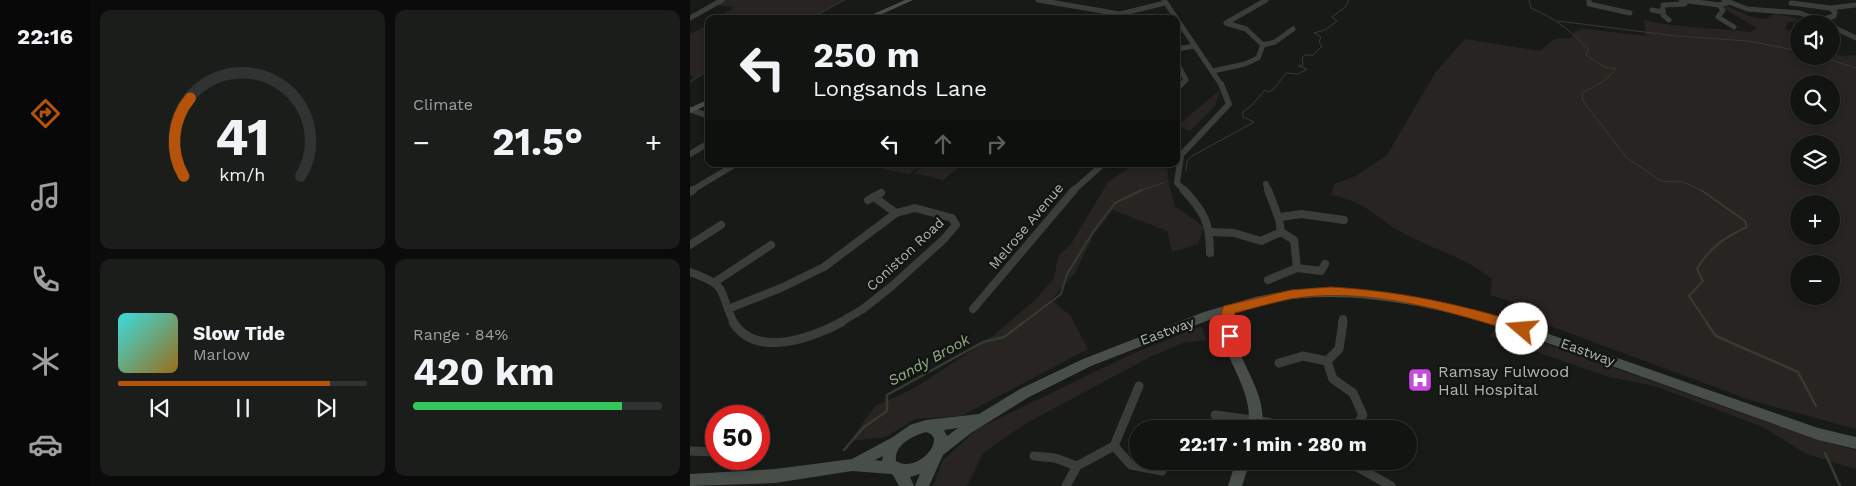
<!DOCTYPE html>
<html lang="en">
<head>
<meta charset="utf-8">
<style>
	body { margin:0; font-family:"Work Sans",sans-serif; background:#1b1d1b; color:#f1f3f6; height:100vh; display:flex; flex-direction:column; font-size:19px; white-space:nowrap }
	* { box-sizing:border-box; margin:0 }
	p { font-size:16px; color:#9c9e9f }
	.icon { flex:none; width:28px; height:28px; fill:none; stroke:currentColor; stroke-width:2; stroke-linecap:round; stroke-linejoin:round }
	.map { position:relative; flex:1; overflow:hidden }
	.details { display:flex; flex-direction:column; gap:10px; padding:10px; background:#0a0b0a; width:600px }
	.details>* { flex:none }
	.banner { position:absolute; left:15px; top:15px; width:475px; height:152px; border-radius:10px; box-shadow:0 2px 8px #0003,0 0 0 1px #313332; background:#121412; color:#f1f3f6; overflow:hidden }
	.buttons { position:absolute; left:1100px; top:15px; display:grid; gap:10px }
	.buttons a { display:grid; place-items:center; width:50px; height:50px; border-radius:50%; background:#121412; box-shadow:0 2px 8px #0003,0 0 0 1px #313332; font-size:25px }
	.speed { position:absolute; left:15px; top:405px; display:flex; gap:10px; font-size:25px; font-weight:700; text-align:center }
	.speed>* { display:grid; place-content:center; width:65px; height:65px; border-radius:50%; background:#121412; box-shadow:0 2px 8px #0003,0 0 0 1px #313332; line-height:1 }
	.speed .limit { border:8px solid #d22; background:#fff; color:#111 }
	.pin { position:absolute; display:grid; place-items:center; width:42px; height:42px; color:#fff; margin:-21px; border-radius:10px; box-shadow:0 2px 8px #0006 }
	.me { position:absolute; width:55px; margin:-28px; rotate:288deg; stroke-linejoin:round; filter:drop-shadow(0 0 4px #0008) }
	.turn { display:flex; align-items:center; gap:18px; height:105px; padding:0 25px; font-size:22px }
	.turn .icon { width:65px; height:65px; stroke-width:2.5 }
	.turn b { display:block; font-size:35px; line-height:42px }
	.lanes { display:flex; align-items:center; height:48px; padding:0 25px; background:#0003; justify-content:center; gap:25px; direction:ltr }
	.lanes .off { opacity:.35 }
	.big { font-size:38px; font-weight:700; line-height:1.1 }
	.details .tile { flex:1; display:flex; flex-direction:column; justify-content:center; gap:8px; min-width:0; padding:0 18px; border-radius:10px; background:#1b1d1b }
	.details .dial { align-items:center; gap:0 }
	.dial svg { height:130px; overflow:visible; fill:none; stroke:#313332; stroke-width:7; stroke-linecap:round; text-anchor:middle }
	.dial text { fill:#f1f3f6; stroke:none }
	.song { display:flex; align-items:center; gap:15px }
	.cover { width:60px; height:60px; border-radius:8px; background:linear-gradient(135deg,hsl(180 70% 55%),hsl(40 70% 35%)) }
	.played { height:5px; border-radius:2px; background:linear-gradient(90deg,#b45309 85%,#313332 85%) }
	.keys { display:flex; justify-content:space-around; direction:ltr }
	.heat { display:flex; justify-content:space-between; align-items:center; font-size:28px; direction:ltr }
	.charge { height:8px; border-radius:4px; background:linear-gradient(90deg,#34c759 84%,#313332 0) }
	.details .tiles { flex:1; display:grid; gap:10px; grid-template-columns:repeat(2,1fr) }
	.trip { position:absolute; left:439px; top:420px; width:288px; height:50px; border-radius:25px; background:#121412; box-shadow:0 2px 8px #0003,0 0 0 1px #313332; font-weight:700; line-height:50px; text-align:center }
	main { display:flex; flex:1; min-height:0 }
	.tab-bar { display:flex; flex-direction:column; width:90px; justify-content:space-around; align-items:center; background:#070807; color:#9c9e9f }
	.tab-bar .icon { width:35px; height:35px }
	.tab-bar .current { color:#b45309 }
	.tab-bar b { font-size:22px; color:#f1f3f6 }
	.map>svg:first-child { display:block }
	.green { fill:#272422; fill-rule:evenodd }
	.lines { fill:none; stroke-linecap:round; stroke-linejoin:round }
	.stream-far2 { stroke:#343c2f; stroke-width:1 }
	.stream-far1 { stroke:#343c2f; stroke-width:2 }
	.stream { stroke:#343c2f; stroke-width:2.5 }
	.street-far3 { stroke:#3a3e3a; stroke-width:5 }
	.street-far2 { stroke:#3a3e3a; stroke-width:6 }
	.street-far1 { stroke:#3a3e3a; stroke-width:8 }
	.street { stroke:#3a3e3a; stroke-width:9 }
	.secondary { fill:#484e48; fill-rule:evenodd }
	.route { fill:#b45309; stroke:#753606 }
	.labels { text-anchor:middle; stroke-width:5; stroke-linejoin:round; paint-order:stroke }
	.street-label { font-size:14px; fill:#adb8ac; stroke:#131513 }
	.water-label { font-size:15px; font-style:italic; fill:#95af87; stroke:#131513 }
	.near-poi-label { font-size:16px; fill:#adb8ac; stroke:#131513; text-anchor:start }
</style>
</head>
<body>
<main>
<nav class="tab-bar">
<b>22:16</b>
<svg class="icon current" aria-label="directions" viewBox="0 0 24 24"><path d="M12 3l9 9-9 9-9-9zM9 14v-3h6M13 9l2 2-2 2"/></svg>
<svg class="icon" aria-label="music" viewBox="0 0 24 24"><path d="M9 18V5l10-2v13"/><circle cx="6" cy="18" r="3"/><circle cx="16" cy="16" r="3"/></svg>
<svg class="icon" aria-label="phone" viewBox="0 0 24 24"><path d="M5 4h4l2 5-3 2q2 4 5 5l2-3 5 2v4C11 20 4 13 5 4z"/></svg>
<svg class="icon" aria-label="climate" viewBox="0 0 24 24"><path d="M12 3v18M4 7l16 10M4 17L20 7"/></svg>
<svg class="icon" aria-label="car" viewBox="0 0 24 24"><path d="M5 17H2v-5l4-1 3-4h7l3 4 3 1v5h-3M9 17h6M6 11h13"/><circle cx="7" cy="17" r="2"/><circle cx="17" cy="17" r="2"/></svg>
</nav>
<section class="details">
<div class="tiles">
<div class="tile dial"><svg viewBox="0 0 100 80">
<path d="M14 69A42 42 0 1 1 86 69"/>
<path d="M14 69A42 42 0 0 1 18 21" stroke="#b45309"/>
<text x="50" y="56" font-size="32" font-weight="700">41</text>
<text x="50" y="72" font-size="11">km/h</text>
</svg></div>
<div class="tile"><p>Climate</p>
<div class="heat"><a>−</a><b class="big">21.5°</b><a>+</a></div>
</div>
<div class="tile">
<div class="song"><i class="cover"></i><div><b>Slow Tide</b><p>Marlow</p></div></div>
<div class="played"></div>
<div class="keys"><svg class="icon" aria-label="previous" viewBox="0 0 24 24"><path d="M18 5L8 12l10 7zM5 5v14"/></svg><svg class="icon" aria-label="pause" viewBox="0 0 24 24"><path d="M8 5v14M16 5v14"/></svg><svg class="icon" aria-label="next" viewBox="0 0 24 24"><path d="M6 5l10 7-10 7zM19 5v14"/></svg></div>
</div>
<div class="tile"><p>Range · 84%</p><b class="big">420 km</b><div class="charge"></div></div>
</div>
</section>
<div class="map">
<svg width="1166" height="486" viewBox="0 0 1166 486">
	<rect width="100%" height="100%" fill="#181a18"/>
	<!-- green -->
	<g class="green">
		<path d="M35,0H156L118,19H28L44,7L27,5Z"/>
		<path d="M1036,6L1062,17L1075,19L1086,14L1107,18V21L1098,22L1095,29L1109,36V56H1141V53L1152,56L1166,55V429L1060,400L852,323L853,312L800,295L802,279C774,256 737,248 706,229C678,211 676,203 641,195L644,184L664,177L697,155L745,73L775,39L850,51L864,39L881,38L885,31L893,30L878,27L956,36L954,20C989,28 1025,28 1061,32L1066,28L1035,9ZM1109,84H1141V116H1109ZM1109,144H1141V176H1109ZM1109,204H1141V236H1109ZM1109,264H1141V296H1109Z"/>
		<path d="M19,24V70L0,81L4,76L0,75V34Z"/>
		<path d="M530,90L525,106L500,131L487,126Z"/>
		<path d="M198,164H232L219,174L192,169Z"/>
		<path d="M236,164H256L269,167L253,180L224,173Z"/>
		<path d="M477,164L479,185L485,206L514,227L508,244L482,252L477,231L423,210L403,236L385,273L361,300L380,315L398,349L271,416L225,419L196,437L160,441L185,406L223,389L266,361L304,335L345,300L364,278L368,256L381,244L418,182L440,167Z"/>
		<path d="M511,326L517,340L493,343L460,357L335,424L293,453L277,486H243L252,461L287,429L444,353Z"/>
		<path d="M806,326L1122,438L1166,450V469L1116,454L1075,428L965,386L919,377L800,336Z"/>
	</g>
	<g class="lines">
		<!-- stream-far2 -->
		<g class="stream-far2">
			<path d="M839,0L841,8C864,18 882,31 899,50L896,55L914,67L926,69L914,81L892,93L893,101L936,157L971,181L993,182L1013,191"/>
			<path d="M120,19L154,0"/>
			<path d="M868,21L986,36L1058,41L1109,51"/>
			<path d="M1129,56L1166,68"/>
			<path d="M0,82L19,70"/>
			<path d="M496,171L497,161L502,156L564,122L553,117V112L560,107L575,90L579,92L584,89L596,73L608,74L617,69L608,66L613,65L612,58L615,55H623L632,46L629,42L631,37L624,33L635,30L647,21L642,17L655,7L659,0"/>
			<path d="M448,191L474,183"/>
		</g>
		<!-- stream-far1 -->
		<g class="stream-far1">
			<path d="M1011,190L1055,221L1057,227C1035,237 1019,248 1007,269L1013,281L999,296L1017,323"/>
			<path d="M333,323L371,294L377,274L403,232L425,203L452,190"/>
		</g>
		<!-- stream -->
		<g class="stream">
			<path d="M1016,322L1026,336L1108,372L1126,406"/>
			<path d="M154,450L174,427L197,411V395L293,342L314,337L334,322"/>
			<path d="M1135,453L1150,486"/>
		</g>
		<!-- street-far3 -->
		<g class="street-far3">
			<path d="M348,0L430,14L475,3"/>
			<path d="M474,0L532,86"/>
			<path d="M899,0V4L940,13"/>
			<path d="M991,0L1029,5"/>
			<path d="M1034,0L1057,9L1110,13L1138,24"/>
			<path d="M1037,3L1029,5L1033,10L1028,17L1044,27"/>
			<path d="M1101,3L1140,8L1145,12L1144,16L1131,20"/>
			<path d="M1140,8L1166,5"/>
			<path d="M962,10L973,12"/>
			<path d="M0,18L32,0"/>
			<path d="M979,20L973,15V5L995,4L994,1"/>
			<path d="M1141,26L1166,38"/>
			<path d="M573,45L585,42L603,29"/>
			<path d="M486,49L505,46"/>
			<path d="M1141,49H1143"/>
			<path d="M486,61L496,80L490,86"/>
			<path d="M523,71L555,64L568,58L573,45L556,29L536,23L576,0"/>
		</g>
		<!-- street-far2 -->
		<g class="street-far2">
			<path d="M486,89L491,84"/>
			<path d="M1,110L19,116"/>
			<path d="M0,154L19,143"/>
			<path d="M576,184L578,191"/>
			<path d="M1,191L46,164"/>
			<path d="M383,191L413,164"/>
			<path d="M495,191L487,183L491,155L539,104L531,84"/>
		</g>
		<!-- street-far1 -->
		<g class="street-far1">
			<path d="M494,190C514,212 520,222 520,253"/>
			<path d="M0,192L3,190"/>
			<path d="M184,197L206,213"/>
			<path d="M178,200L191,193"/>
			<path d="M591,217L611,214L654,220"/>
			<path d="M521,232L544,233L571,241L591,232L589,219L578,190"/>
			<path d="M0,245L31,225"/>
			<path d="M607,268L631,271L635,264"/>
			<path d="M0,272C41,287 27,289 44,323"/>
			<path d="M578,280L607,268L604,240L591,232"/>
			<path d="M25,282L81,245"/>
			<path d="M38,309L91,288L134,267L206,213L225,208L262,218L266,225L254,239L202,286L173,309L149,323"/>
			<path d="M283,309L384,190"/>
			<path d="M652,323L653,319"/>
		</g>
		<!-- street -->
		<g class="street">
			<path d="M43,322C66,359 121,338 152,322"/>
			<path d="M653,322L649,349L637,361L643,379L663,393L673,415L665,429"/>
			<path d="M589,363L613,356L637,361"/>
			<path d="M525,415L578,422L591,429"/>
			<path d="M69,422L71,419"/>
			<path d="M424,446L441,465L472,471"/>
			<path d="M0,451L26,452"/>
			<path d="M344,456L365,458L387,466"/>
			<path d="M657,461L701,486"/>
			<path d="M376,486L387,466L424,446L449,386"/>
		</g>
		<!-- secondary -->
		<g class="secondary">
			<path d="M215,0H223L181,19H172Z"/>
			<path d="M19,99V104L0,113V108Z"/>
			<path d="M626,288C726,286 820,320 913,353C985,378 1056,403 1128,428L1166,437V449L1128,440L813,327C725,302 634,283 544,311C535,352 579,385 572,429H558C566,386 525,353 532,315L401,366L339,397L281,433L253,455L239,486H225L230,474L220,477L224,486H209L203,475L201,474L162,471L85,483L0,486V474L85,469L162,459L203,437L220,425L236,420L289,414L330,389L393,359L514,312L565,297L596,291ZM268,428L257,436L254,430ZM236,432L241,434L244,438C245,454 221,471 206,461C204,445 222,436 236,432ZM193,456L192,461L185,460Z"/>
			<path d="M546,461H560L552,486H538Z"/>
		</g>
	</g>
	<!-- route -->
	<path class="route" d="M641,287C709,291 771,304 837,325L839,329L832,334C759,311 677,286 600,299C582,303 563,308 545,313L543,324L546,336L540,341C527,337 529,315 534,306L601,290Z"/>
	<!-- icons -->
	<defs>
		<symbol id="hospital-square" viewBox="-11 -11 22 22"><rect x="-9" y="-9" width="18" height="18" rx="4" fill="#c94bde" stroke="#131513"/><path d="M-5-5h3v3.5h4V-5h3V5h-3V1.5h-4V5h-3Z" fill="#fff"/></symbol>
	</defs>
	<g fill-rule="evenodd">
		<use href="#hospital-square" x="716" y="366" width="28" height="28"/>
	</g>
	<g class="labels">
		<!-- street labels -->
		<g class="street-label">
			<text transform="translate(336 226) rotate(-50)" y="5">Melrose Avenue</text>
			<text transform="translate(215 254) rotate(-43)" y="5">Coniston Road</text>
			<text transform="translate(477 331) rotate(-20)" y="5">Eastway</text>
			<text transform="translate(898 352) rotate(20)" y="5">Eastway</text>
		</g>
		<!-- water labels -->
		<g class="water-label">
			<text transform="translate(239 360) rotate(-29)" y="5">Sandy Brook</text>
		</g>
		<!-- near-poi labels -->
		<g class="near-poi-label">
			<text x="748" y="377">Ramsay Fulwood<tspan x="748" dy="18">Hall Hospital</tspan></text>
		</g>
	</g>
</svg>
<div class="buttons">
<a><svg class="icon" aria-label="sound" viewBox="0 0 24 24"><path d="M4 9h4l5-4v14l-5-4H4zM17 9q2 3 0 6"/></svg></a>
<a><svg class="icon" aria-label="search" viewBox="0 0 24 24"><circle cx="10" cy="10" r="6"/><path d="M15 15l6 6"/></svg></a>
<a><svg class="icon" aria-label="layers" viewBox="0 0 24 24"><path d="M12 4l9 5-9 5-9-5zM3 14l9 5 9-5"/></svg></a>
<a>+</a>
<a>−</a>
</div>
<div class="speed"><div class="limit">50</div></div>
<div class="pin" style="left:540px;top:336px;background:#d93025"><svg class="icon" aria-label="arrive" viewBox="0 0 24 24"><path d="M6 21V4h12l-3 4 3 4H6"/></svg></div>
<svg class="me" style="left:832px;top:329px" viewBox="-20 -20 40 40"><circle r="19" fill="#fff"/><path d="M0-13L10 11 0 6-10 11z" fill="#b45309"/></svg>
<div class="trip">22:17 · 1 min · 280 m</div>
<div class="banner">
<div class="turn"><svg class="icon" aria-label="left" viewBox="0 0 24 24"><path d="M17 20v-9H6M10 6l-5 5 5 5"/></svg><div><b>250 m</b>Longsands Lane</div></div>
<div class="lanes"><svg class="icon" aria-label="left" viewBox="0 0 24 24"><path d="M17 20v-9H6M10 6l-5 5 5 5"/></svg><svg class="icon off" aria-label="ahead" viewBox="0 0 24 24"><path d="M12 20V5M6 11l6-6 6 6"/></svg><svg class="icon off" aria-label="right" viewBox="0 0 24 24"><path d="M7 20v-9h11M14 6l5 5-5 5"/></svg></div>
</div>
</div>
</main>
</body>
</html>
